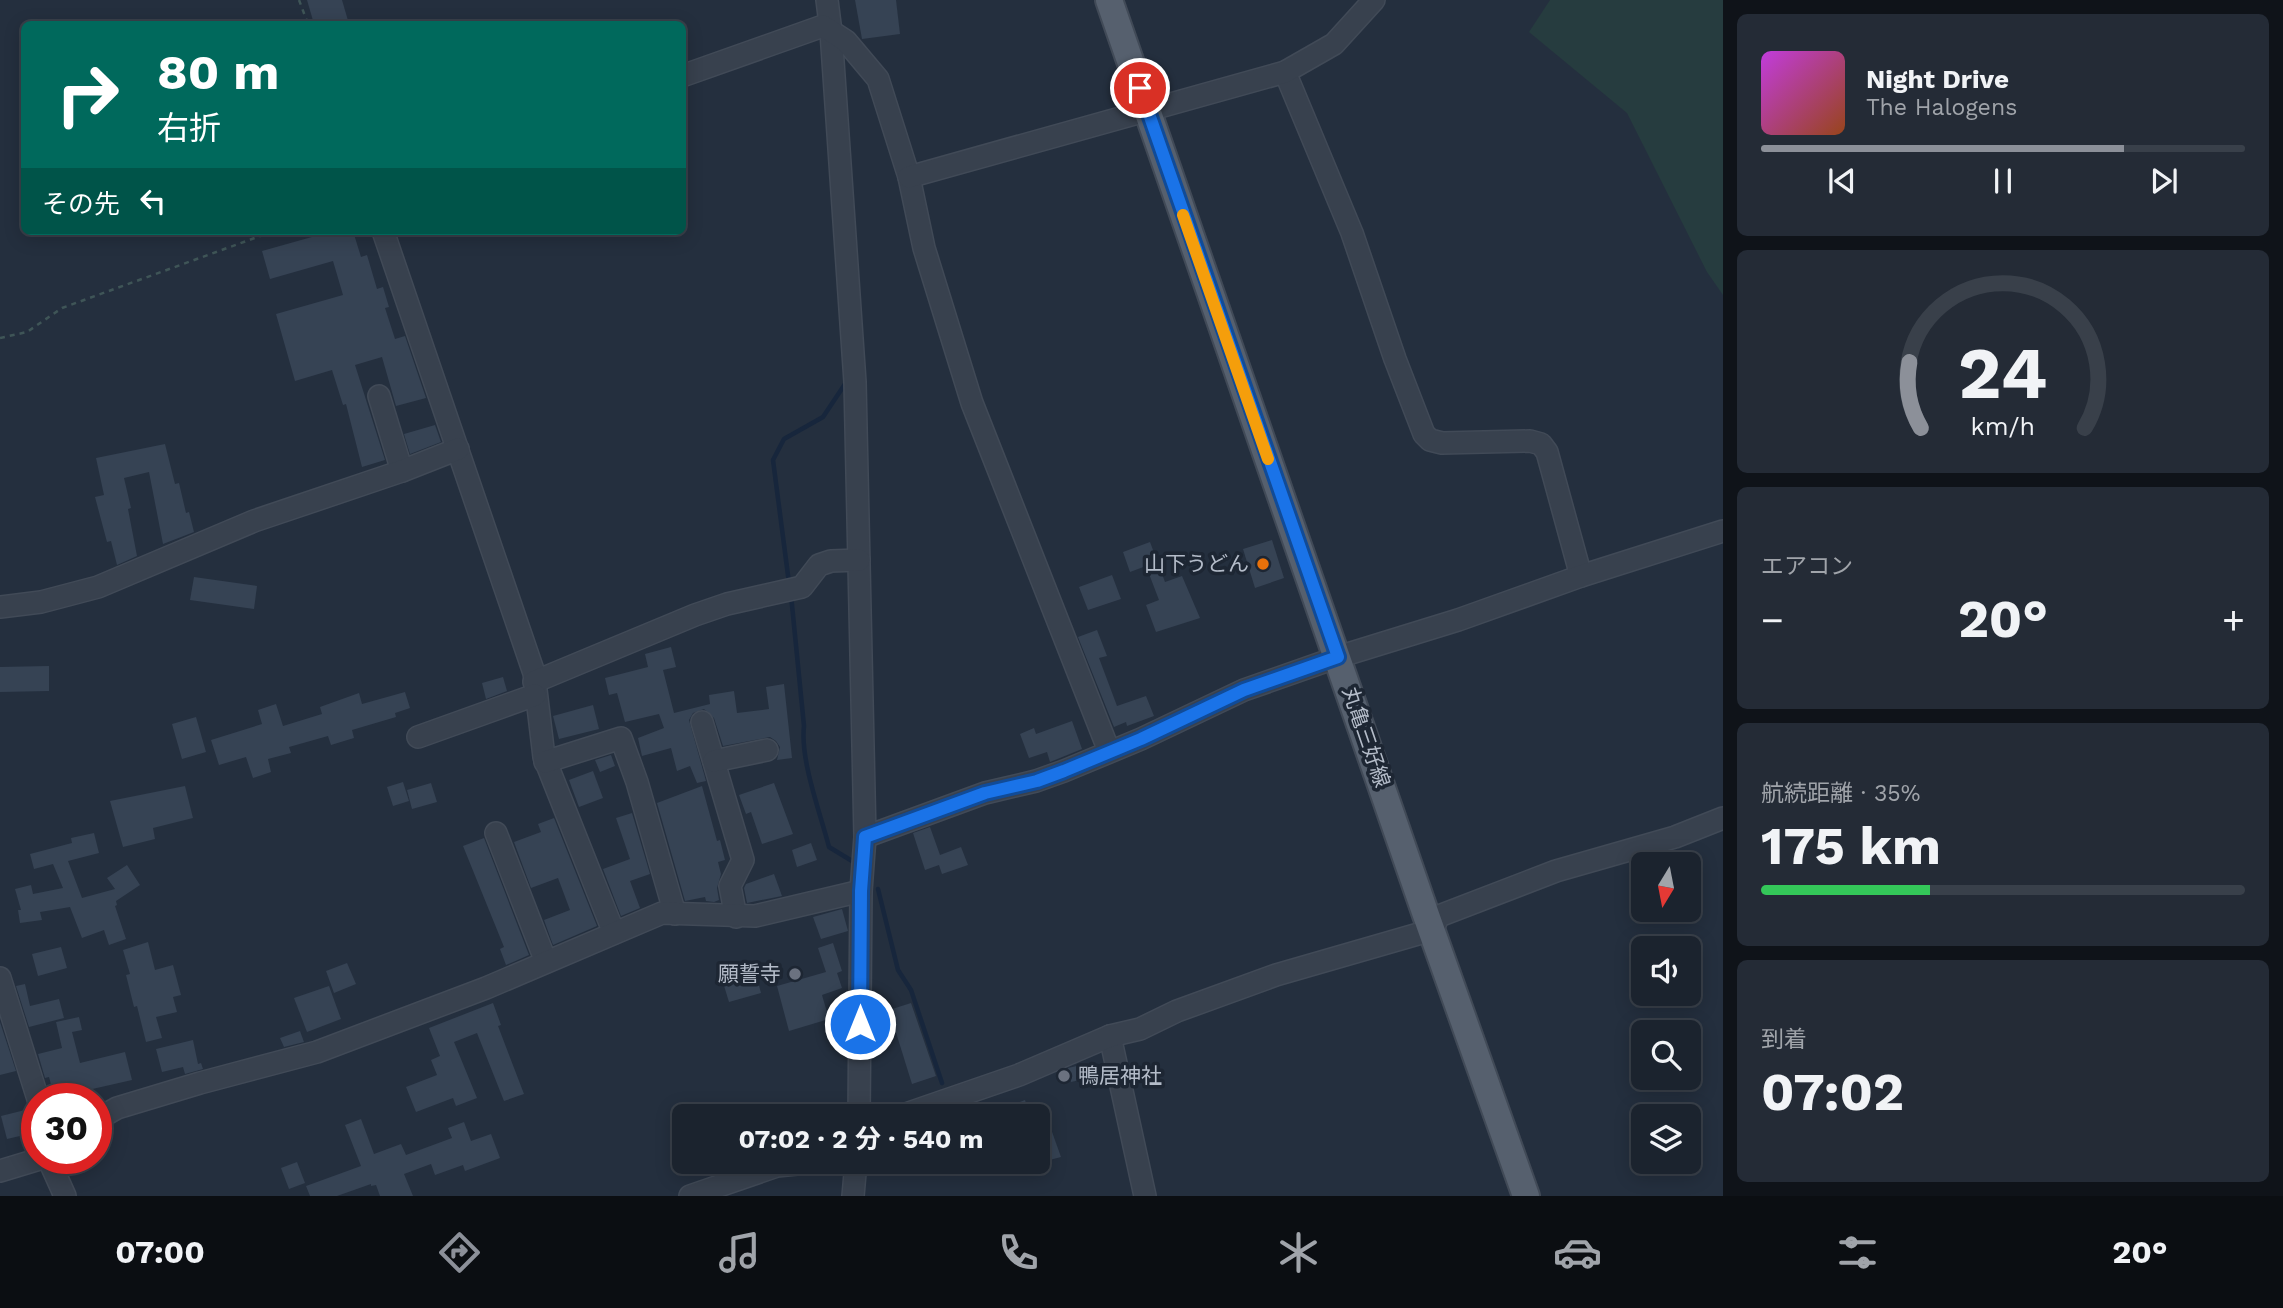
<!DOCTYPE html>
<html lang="ja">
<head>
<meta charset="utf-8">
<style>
	body { margin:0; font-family:"Work Sans","Noto Sans JP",sans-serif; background:#242b36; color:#f1f3f6; height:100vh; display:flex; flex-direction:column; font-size:26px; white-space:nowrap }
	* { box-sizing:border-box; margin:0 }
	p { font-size:23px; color:#a0a4aa }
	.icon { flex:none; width:38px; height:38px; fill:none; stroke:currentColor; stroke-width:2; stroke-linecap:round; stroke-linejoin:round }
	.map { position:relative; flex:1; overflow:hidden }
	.details { display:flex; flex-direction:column; gap:14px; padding:14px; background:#0f1319; width:560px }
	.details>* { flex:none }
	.hud { position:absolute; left:21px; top:21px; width:665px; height:214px; border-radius:10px; box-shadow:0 4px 18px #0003,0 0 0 2px #39404a; background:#00695c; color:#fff; overflow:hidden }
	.needle { width:46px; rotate:190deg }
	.tools { position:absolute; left:1631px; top:852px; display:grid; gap:14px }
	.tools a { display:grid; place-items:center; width:70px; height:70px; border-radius:10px; background:#1b232e; box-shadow:0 4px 18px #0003,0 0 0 2px #39404a; font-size:35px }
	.speed { position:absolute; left:21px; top:1083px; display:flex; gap:14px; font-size:35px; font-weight:700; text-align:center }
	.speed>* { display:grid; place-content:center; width:91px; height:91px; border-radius:50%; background:#1b232e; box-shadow:0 4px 18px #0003,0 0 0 2px #39404a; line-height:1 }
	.speed .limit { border:10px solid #d22; background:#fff; color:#111 }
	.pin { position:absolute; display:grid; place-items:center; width:60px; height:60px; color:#fff; margin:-30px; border:4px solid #fff; border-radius:50%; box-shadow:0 2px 7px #0007 }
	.me { position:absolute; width:77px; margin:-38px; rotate:0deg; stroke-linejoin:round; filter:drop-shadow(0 0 5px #0008) }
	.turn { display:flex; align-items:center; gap:24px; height:147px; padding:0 21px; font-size:32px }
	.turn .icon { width:91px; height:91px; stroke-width:2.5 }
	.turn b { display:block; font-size:49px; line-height:60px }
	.then { display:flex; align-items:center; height:66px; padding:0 21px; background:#0003; gap:14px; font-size:26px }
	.big { font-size:52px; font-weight:700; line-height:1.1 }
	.details .card { flex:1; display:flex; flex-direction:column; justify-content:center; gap:10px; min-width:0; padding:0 24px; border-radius:10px; background:#242b36 }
	.details .dial { align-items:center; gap:0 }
	.dial svg { height:182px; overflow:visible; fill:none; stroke:#39404a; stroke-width:7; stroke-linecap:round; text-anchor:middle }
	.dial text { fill:#f1f3f6; stroke:none }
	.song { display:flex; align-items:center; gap:21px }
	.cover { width:84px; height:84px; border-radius:10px; background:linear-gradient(135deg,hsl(290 70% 55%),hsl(20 70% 35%)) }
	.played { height:7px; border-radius:4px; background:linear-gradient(90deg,#8c9099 75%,#39404a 75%) }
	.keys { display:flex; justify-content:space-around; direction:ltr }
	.heat { display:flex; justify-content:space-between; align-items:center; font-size:38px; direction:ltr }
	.charge { height:10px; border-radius:5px; background:linear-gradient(90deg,#34c759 35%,#39404a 0) }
	.trip { position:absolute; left:672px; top:1104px; width:378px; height:70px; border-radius:10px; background:#1b232e; box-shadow:0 4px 18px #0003,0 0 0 2px #39404a; font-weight:700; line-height:70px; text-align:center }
	.menu { display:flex; height:112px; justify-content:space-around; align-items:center; background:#0b0e12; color:#a0a4aa }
	.menu .icon { width:49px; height:49px }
	.menu .on { color:#8c9099 }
	.menu b { font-size:32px; color:#f1f3f6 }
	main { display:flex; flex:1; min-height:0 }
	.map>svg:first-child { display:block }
	.green { fill:#263c3f }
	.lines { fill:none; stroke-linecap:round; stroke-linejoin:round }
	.stream { stroke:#17263c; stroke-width:4.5 }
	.building { fill:#364354 }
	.minor-casing { stroke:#414a57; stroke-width:24 }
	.major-casing { stroke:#414a57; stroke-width:30 }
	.path { stroke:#3f5557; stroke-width:2.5; stroke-dasharray:5 5; stroke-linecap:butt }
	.minor { stroke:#38414e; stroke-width:21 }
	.major { stroke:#56606e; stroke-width:26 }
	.route-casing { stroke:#114b97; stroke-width:18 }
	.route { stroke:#1a73e8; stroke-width:12 }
	.slow { stroke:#f59e0b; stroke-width:12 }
	.food-dot { fill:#e8710a; stroke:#1d2633; stroke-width:2.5 }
	.worship-dot { fill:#6b7280; stroke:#1d2633; stroke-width:2.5 }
	.labels { text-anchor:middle; stroke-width:7; stroke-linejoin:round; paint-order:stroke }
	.poi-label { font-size:21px; fill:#b4bcc9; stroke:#1d2633; text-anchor:end }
	.street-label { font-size:21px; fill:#b4bcc9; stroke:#1d2633 }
</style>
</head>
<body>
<main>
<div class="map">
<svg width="1723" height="1196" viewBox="0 0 1723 1196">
	<rect width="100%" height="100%" fill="#242f3e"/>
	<!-- green -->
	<path class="green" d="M1550,0H1723V295L1707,272L1627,113L1529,32Z"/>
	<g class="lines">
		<!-- stream -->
		<g class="stream">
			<path d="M789,583L773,460L784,439L823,417L847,381"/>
			<path d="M791,595L804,726C800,760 820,812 829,847L857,864"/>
			<path d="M878,889L898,970L911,990L942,1083"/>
		</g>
	</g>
	<!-- building -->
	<g class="building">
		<path d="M307,0H342L349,24H314Z"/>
		<path d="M855,0H896L900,34L862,39Z"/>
		<path d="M318,231H353L361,257L367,255L377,289L383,287L389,307L385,308L395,339L405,336L426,398L396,406L382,357L355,365L385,460L362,467L346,404L343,405L332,370L295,381L276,314L343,295L333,261L270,279L262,251L319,235Z"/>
		<path d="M435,425L441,442L410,454L404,434Z"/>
		<path d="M165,444L175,484L179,483L186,513L189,512L194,532L163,544L149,472L124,478L131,508L128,509L137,556L117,565L111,541L107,542L95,497L104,495L96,458Z"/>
		<path d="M1272,540L1284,578L1255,588L1243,549Z"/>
		<path d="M1150,542L1165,582L1182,576L1200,618L1156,632L1146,605L1159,600L1146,566L1130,572L1123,552Z"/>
		<path d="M1112,575L1121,599L1088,610L1079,587Z"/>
		<path d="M194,577L257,586L254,609L190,600Z"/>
		<path d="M1097,630L1107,656L1099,658L1117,706L1146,696L1154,716L1127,726L1126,722L1114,727L1078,637Z"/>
		<path d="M671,647L676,667L663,670L674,713L710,704L709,695L734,691L737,713L769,709L766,687L784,684L792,758L777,760L780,747L776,741L770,737L723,746L714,718L704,709L693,713L689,720L706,781L697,783L690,766L677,771L671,748L642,756L638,738L664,728L659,714L625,722L617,693L609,695L605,678L648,667L645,654Z"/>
		<path d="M49,666V691L0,692V667Z"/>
		<path d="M503,677L507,691L486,699L482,683Z"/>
		<path d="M405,692L410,708L395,713L396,717L352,730L354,738L331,745L328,736L289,747L291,753L268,759L271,772L253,778L246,757L219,765L211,740L262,724L258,710L276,704L283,726L322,714L320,707L359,693L362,704Z"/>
		<path d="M593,705L599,729L559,739L553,716Z"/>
		<path d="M196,717L206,752L182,759L172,724Z"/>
		<path d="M1072,721L1082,749L1050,762L1047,752L1029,758L1020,734L1034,728L1036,734Z"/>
		<path d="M611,755L615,766L600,772L595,760Z"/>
		<path d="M593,771L603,798L579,807L569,780Z"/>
		<path d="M403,782L409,801L393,806L387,787Z"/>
		<path d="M431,783L437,802L412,809L407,790Z"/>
		<path d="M774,783L793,834L762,844L751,812L746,814L739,795Z"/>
		<path d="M185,786L193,818L153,828L155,839L123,847L110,801Z"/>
		<path d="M702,786L717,841L720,840L725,860L718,862L721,874L717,888L719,900L714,902L706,901L705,897L685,901L657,803Z"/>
		<path d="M632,813L650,874L630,881L640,908L621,916L603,869L630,859L616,818Z"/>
		<path d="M554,818L597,926L553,945L544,920L570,910L558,878L531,888L514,842L541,832L538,824Z"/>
		<path d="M930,827L940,855L961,847L968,865L942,874L939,865L925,870L913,833Z"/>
		<path d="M94,833L99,853L68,861L82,898L115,889L107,878L127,865L140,885L116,901L117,905L115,906L126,939L109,945L104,930L82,938L70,907L40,912L42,920L20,923L18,910H21L15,889L31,885L33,894L63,888L53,864L34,869L30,854L72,843L71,838Z"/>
		<path d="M484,838L529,955L506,965L500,949L504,947L463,846Z"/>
		<path d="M811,843L817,860L797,867L792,850Z"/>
		<path d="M774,874L782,896L747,903L744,888L746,884Z"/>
		<path d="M842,909L848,931L821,939L813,917Z"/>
		<path d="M148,942L155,970L173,965L181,995L173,997L177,1012L156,1017L162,1038L146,1042L137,1006L134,1007L126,975L130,974L123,950Z"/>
		<path d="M833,943L842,971L837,973L842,988L822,995L829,1019L789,1031L777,986L826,972L818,948Z"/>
		<path d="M61,947L67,968L38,976L32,954Z"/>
		<path d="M347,963L356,984L334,993L326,971Z"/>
		<path d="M754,967L761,993L729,1002L721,976Z"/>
		<path d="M25,984L30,1006L59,999L64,1018L29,1027L16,986Z"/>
		<path d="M329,986L341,1019L307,1032L294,998Z"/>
		<path d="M493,1003L501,1025L498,1026L524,1094L504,1101L477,1033L454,1042L477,1098L456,1106L453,1098L416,1112L406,1087L437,1075L431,1060L440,1056L429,1028Z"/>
		<path d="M911,1003L936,1076L912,1084L889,1010Z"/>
		<path d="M79,1017L82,1030L72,1032L80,1063L125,1052L132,1080L88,1090L90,1099H55L49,1077L45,1078L38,1054L62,1048L56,1022Z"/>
		<path d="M0,1022L16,1071L0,1075Z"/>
		<path d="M300,1031L304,1042L284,1047L280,1038Z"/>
		<path d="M193,1040L198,1064L201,1063L203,1069L185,1074L183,1067L162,1072L156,1049Z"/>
		<path d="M1081,1065L1084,1079L1071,1082L1068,1068Z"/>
		<path d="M1025,1100L1030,1116H1012L1009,1106Z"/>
		<path d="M29,1109L36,1112L37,1132L7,1139L1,1116Z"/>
		<path d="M361,1119L374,1154L401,1144L406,1155L452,1138L448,1128L464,1122L471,1141L491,1134L500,1158L465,1171L463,1165L435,1175L431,1164L404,1174L413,1196H380L376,1185L371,1186V1184L337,1196H310L306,1186L361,1166L345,1125Z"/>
		<path d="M1051,1129L1061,1157L1038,1163V1133Z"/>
		<path d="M297,1162L305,1183L289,1189L281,1168Z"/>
	</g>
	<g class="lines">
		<defs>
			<g id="minor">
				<path d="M827,0L831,32L855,382L865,837L861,891L859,1116"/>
				<path d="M1285,72L1352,233L1395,359L1424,434L1430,440L1442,443L1530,441L1541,444L1547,452L1581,576"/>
				<path d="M682,76L823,26L846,41L878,79L909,177L924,248L972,403L1109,751"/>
				<path d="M909,177L1285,72L1334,44L1374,0"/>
				<path d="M383,231L534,673L544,757L614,933"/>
				<path d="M379,396L402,471"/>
				<path d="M0,607L41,602L98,587L254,521L402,471L458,449"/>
				<path d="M534,682L695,615L727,604L802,587L819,565L831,561L859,560"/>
				<path d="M702,722L743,860L730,886L736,917"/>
				<path d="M418,737L535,695"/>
				<path d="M714,761L767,750"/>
				<path d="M545,762L621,738L637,782L675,914"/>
				<path d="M496,833L546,962"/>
				<path d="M865,837L985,793L1036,781L1064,771L1141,739L1244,690L1338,657L1458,620L1581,576L1723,531"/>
				<path d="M0,978L38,1099"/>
				<path d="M1110,1036L1145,1196"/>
				<path d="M900,1116L1019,1075L1110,1036L1140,1029L1177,1011L1276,975L1432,930L1439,916L1556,871L1675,837L1723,818"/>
				<path d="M96,1120L117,1108L200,1083L317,1052L486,988L662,913L755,916L861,891"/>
				<path d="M48,1158L65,1196"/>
				<path d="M0,1171L43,1158"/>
				<path d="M690,1196L777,1166L817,1162"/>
				<path d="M853,1196L856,1162"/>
			</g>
			<path id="major" d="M1109,0L1426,915L1526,1196"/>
		</defs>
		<!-- minor casing -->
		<use href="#minor" class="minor-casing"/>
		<!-- major casing -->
		<use href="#major" class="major-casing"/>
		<!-- path -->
		<g class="path">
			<path d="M299,0L308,24"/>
			<path d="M0,338L27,332L62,308L274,231"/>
		</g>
		<!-- minor -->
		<use href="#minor" class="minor"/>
		<!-- major -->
		<use href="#major" class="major"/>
	</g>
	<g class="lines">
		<defs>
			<path id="route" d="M860,1024L861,891L865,837L985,793L1037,781L1064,771L1141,739L1244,690L1338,657L1140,88"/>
		</defs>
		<!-- route casing -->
		<use href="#route" class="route-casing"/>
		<!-- route -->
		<use href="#route" class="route"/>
		<!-- slow -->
		<path class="slow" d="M1183,215L1268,459"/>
	</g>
	<!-- markers -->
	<circle class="food-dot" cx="1263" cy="564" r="7"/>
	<g class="worship-dot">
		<circle cx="795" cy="974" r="7"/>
		<circle cx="1064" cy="1076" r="7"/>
	</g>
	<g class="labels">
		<!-- poi labels -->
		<g class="poi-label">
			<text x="1249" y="571">山下うどん</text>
			<text x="781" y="981">願誓寺</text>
			<text x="1078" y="1083" text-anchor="start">鴨居神社</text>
		</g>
		<!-- street labels -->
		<g class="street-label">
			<text transform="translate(1366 737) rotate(71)" y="7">丸亀三好線</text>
		</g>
	</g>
</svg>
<div class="tools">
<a><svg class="needle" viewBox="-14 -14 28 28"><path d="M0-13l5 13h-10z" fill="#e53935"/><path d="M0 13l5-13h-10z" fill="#a0a4aa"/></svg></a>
<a><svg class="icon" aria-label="sound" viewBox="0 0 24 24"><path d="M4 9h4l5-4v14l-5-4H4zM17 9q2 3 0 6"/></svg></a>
<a><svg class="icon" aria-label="search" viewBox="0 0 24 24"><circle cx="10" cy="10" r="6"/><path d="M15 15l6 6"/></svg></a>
<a><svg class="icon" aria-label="layers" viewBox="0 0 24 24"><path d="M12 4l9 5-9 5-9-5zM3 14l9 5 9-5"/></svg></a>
</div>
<div class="speed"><div class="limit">30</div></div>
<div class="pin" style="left:1140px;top:88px;background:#d93025"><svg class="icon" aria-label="arrive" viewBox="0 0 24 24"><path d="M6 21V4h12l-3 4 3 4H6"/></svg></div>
<svg class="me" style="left:860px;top:1024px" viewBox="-20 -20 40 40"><circle r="17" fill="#1a73e8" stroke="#fff" stroke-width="3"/><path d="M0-11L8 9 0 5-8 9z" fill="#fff"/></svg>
<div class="trip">07:02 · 2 分 · 540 m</div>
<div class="hud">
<div class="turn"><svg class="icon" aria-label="right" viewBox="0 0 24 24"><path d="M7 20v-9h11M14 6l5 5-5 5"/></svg><div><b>80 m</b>右折</div></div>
<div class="then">その先<svg class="icon" aria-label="left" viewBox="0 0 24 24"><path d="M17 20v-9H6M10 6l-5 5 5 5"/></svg></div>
</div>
</div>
<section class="details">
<div class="card">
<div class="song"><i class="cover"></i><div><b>Night Drive</b><p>The Halogens</p></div></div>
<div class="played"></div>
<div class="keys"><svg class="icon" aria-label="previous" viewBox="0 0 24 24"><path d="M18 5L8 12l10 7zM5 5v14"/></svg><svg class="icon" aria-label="pause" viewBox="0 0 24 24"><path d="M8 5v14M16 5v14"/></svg><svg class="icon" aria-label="next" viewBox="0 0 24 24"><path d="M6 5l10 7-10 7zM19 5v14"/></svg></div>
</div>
<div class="card dial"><svg viewBox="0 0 100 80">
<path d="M14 69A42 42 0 1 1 86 69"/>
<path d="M14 69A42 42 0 0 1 9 40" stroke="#8c9099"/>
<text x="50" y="56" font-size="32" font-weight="700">24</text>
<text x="50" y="72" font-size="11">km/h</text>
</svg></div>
<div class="card"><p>エアコン</p>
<div class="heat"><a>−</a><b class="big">20°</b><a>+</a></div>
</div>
<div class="card"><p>航続距離 · 35%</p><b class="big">175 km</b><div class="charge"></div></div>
<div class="card"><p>到着</p><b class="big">07:02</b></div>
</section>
</main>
<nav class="menu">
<b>07:00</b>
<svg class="icon on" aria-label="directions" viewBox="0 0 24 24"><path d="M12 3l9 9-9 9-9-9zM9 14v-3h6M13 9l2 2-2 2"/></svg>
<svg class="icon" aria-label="music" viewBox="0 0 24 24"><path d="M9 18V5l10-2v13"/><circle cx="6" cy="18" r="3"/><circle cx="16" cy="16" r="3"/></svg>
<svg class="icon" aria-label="phone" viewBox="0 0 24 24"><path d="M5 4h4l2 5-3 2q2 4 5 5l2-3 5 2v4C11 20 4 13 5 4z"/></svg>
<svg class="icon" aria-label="climate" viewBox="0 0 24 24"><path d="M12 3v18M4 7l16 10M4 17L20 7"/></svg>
<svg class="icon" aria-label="car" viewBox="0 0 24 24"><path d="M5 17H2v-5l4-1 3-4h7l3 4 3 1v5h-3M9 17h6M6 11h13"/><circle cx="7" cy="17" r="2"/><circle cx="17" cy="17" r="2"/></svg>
<svg class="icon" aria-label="filters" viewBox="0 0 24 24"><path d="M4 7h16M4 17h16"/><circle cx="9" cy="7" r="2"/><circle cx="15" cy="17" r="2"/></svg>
<b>20°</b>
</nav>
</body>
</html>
